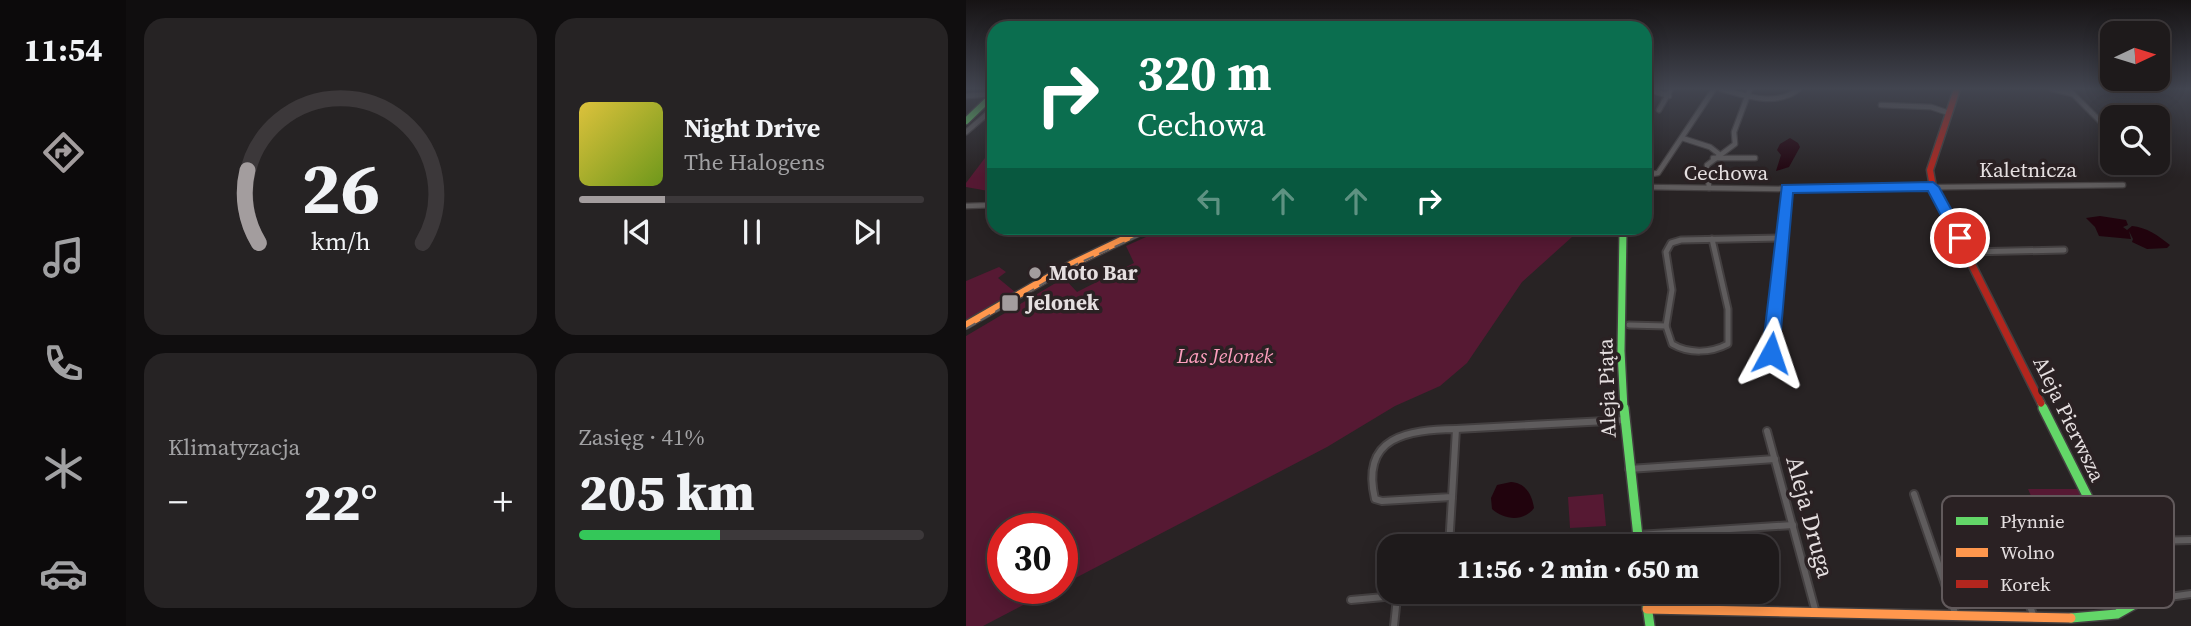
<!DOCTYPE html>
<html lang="pl">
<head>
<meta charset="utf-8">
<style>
	body { margin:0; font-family:"Source Serif 4",serif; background:#262324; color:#f1f3f6; height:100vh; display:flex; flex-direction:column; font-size:26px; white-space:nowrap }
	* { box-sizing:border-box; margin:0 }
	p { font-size:23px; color:#a1a1a3 }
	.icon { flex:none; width:38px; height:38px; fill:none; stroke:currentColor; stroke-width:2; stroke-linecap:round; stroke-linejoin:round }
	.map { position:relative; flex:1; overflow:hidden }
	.side { display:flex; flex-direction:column; gap:18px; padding:18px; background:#100e0f; width:840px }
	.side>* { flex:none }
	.hud { position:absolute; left:21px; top:21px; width:665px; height:214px; border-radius:21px; box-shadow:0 4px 18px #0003,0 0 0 2px #3c383a; background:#0b6e4f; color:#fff; overflow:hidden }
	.needle { width:46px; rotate:86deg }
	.controls { position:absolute; left:1134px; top:21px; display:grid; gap:14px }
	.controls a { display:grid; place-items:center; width:70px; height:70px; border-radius:14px; background:#1e1a1b; box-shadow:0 4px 18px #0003,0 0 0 2px #3c383a; font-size:35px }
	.speed { position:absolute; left:21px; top:513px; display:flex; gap:14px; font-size:35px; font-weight:700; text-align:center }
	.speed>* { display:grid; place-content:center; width:91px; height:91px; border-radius:50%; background:#1e1a1b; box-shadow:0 4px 18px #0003,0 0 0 2px #3c383a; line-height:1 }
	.speed .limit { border:10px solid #d22; background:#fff; color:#111 }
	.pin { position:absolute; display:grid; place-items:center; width:60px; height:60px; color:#fff; margin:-30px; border:4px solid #fff; border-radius:50%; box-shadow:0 2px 7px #0007 }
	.me { position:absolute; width:77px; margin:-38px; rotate:5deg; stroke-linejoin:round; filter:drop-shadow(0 0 5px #0008) }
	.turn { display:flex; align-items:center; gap:24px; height:147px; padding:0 35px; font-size:32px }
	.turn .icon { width:91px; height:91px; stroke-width:2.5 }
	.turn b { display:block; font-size:49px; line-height:60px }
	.lanes { display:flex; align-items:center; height:66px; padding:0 35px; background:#0003; justify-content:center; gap:35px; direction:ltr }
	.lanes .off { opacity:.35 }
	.big { font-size:52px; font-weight:800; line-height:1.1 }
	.side .card { flex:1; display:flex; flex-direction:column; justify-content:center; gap:10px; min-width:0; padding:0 24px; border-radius:21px; background:#262324 }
	.side .dial { align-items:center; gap:0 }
	.dial svg { height:182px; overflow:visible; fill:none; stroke:#3c383a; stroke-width:7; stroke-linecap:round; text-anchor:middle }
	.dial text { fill:#f1f3f6; stroke:none }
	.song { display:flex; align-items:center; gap:21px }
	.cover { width:84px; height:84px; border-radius:10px; background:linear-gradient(135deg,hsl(50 70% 55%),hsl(80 70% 35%)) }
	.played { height:7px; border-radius:4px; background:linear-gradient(90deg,#a39d9e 25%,#3c383a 25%) }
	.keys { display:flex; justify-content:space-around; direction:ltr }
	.heat { display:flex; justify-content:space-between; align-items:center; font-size:38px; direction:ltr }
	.charge { height:10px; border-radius:5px; background:linear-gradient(90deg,#34c759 41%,#3c383a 0) }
	.side .tiles { flex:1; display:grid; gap:18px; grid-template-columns:repeat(2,1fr) }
	.trip { position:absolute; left:411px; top:534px; width:402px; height:70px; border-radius:21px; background:#1e1a1b; box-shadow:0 4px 18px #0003,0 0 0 2px #3c383a; font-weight:800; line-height:70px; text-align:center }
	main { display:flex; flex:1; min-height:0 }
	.dock { display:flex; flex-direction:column; width:126px; justify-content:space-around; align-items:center; background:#0c0a0b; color:#a1a1a3 }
	.dock .icon { width:49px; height:49px }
	.dock .selected { color:#a39d9e }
	.dock b { font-size:32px; color:#f1f3f6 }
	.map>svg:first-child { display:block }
	.green { fill:#561933 }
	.water { fill:#21030d }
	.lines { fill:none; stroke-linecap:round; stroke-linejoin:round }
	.street-far2-casing { stroke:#433f40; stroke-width:7 }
	.street-far1-casing { stroke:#433f40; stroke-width:9 }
	.street-casing { stroke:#433f40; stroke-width:10 }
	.fast-far2-casing { stroke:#433f40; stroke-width:9 }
	.fast-far1-casing { stroke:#433f40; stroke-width:10 }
	.fast-casing { stroke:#433f40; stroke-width:12 }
	.slow-far2-casing { stroke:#433f40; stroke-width:9 }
	.slow-far1-casing { stroke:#433f40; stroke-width:10 }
	.slow-casing { stroke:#433f40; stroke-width:12 }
	.jam-far1-casing { stroke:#433f40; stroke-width:9 }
	.jam-casing { stroke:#433f40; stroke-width:10 }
	.street-far2 { stroke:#5f5c5d; stroke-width:4.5 }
	.street-far1 { stroke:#5f5c5d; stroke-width:5 }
	.street { stroke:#5f5c5d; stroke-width:6 }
	.fast-far2 { stroke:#63d668; stroke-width:6 }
	.fast-far1 { stroke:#63d668; stroke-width:7 }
	.fast { stroke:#63d668; stroke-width:9 }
	.slow-far2 { stroke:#ff974d; stroke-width:6 }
	.slow-far1 { stroke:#ff974d; stroke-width:7 }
	.slow { stroke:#ff974d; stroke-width:9 }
	.jam-far1 { stroke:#b3261e; stroke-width:6 }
	.jam { stroke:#b3261e; stroke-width:7 }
	.rail { stroke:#625e5f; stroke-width:2; stroke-dasharray:11 6; stroke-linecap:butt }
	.route { fill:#1a73e8; stroke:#114b97; stroke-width:2 }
	.poi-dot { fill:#a39d9e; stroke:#2a2123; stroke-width:2.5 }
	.labels { text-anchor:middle; stroke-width:7; stroke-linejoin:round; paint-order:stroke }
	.street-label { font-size:21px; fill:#e5dfe0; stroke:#2a2123 }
	.poi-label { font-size:21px; font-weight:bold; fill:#e5dfe0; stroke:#2a2123; text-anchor:start }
	.park-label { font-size:21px; font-style:italic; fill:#fc9ebd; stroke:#2a2123 }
	.near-street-label { font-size:24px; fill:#e5dfe0; stroke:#2a2123 }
	.key { fill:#2a2123; stroke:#625a5c; stroke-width:2 }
	.key-label { font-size:19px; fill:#e5dfe0 }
</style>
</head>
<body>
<main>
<nav class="dock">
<b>11:54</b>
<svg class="icon selected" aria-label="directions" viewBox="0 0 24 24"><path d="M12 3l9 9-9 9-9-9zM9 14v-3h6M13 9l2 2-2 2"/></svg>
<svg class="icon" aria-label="music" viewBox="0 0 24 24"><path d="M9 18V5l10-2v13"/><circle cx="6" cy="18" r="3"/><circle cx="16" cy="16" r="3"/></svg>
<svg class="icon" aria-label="phone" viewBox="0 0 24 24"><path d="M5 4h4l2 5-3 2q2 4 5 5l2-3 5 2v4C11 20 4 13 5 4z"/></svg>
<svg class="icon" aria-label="climate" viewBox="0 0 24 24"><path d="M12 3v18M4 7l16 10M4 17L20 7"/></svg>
<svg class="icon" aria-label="car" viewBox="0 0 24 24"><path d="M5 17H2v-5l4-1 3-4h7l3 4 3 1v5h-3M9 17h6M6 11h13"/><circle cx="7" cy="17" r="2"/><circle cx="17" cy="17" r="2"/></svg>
</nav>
<section class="side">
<div class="tiles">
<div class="card dial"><svg viewBox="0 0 100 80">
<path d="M14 69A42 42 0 1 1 86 69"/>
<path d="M14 69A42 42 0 0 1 9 37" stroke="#a39d9e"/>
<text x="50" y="56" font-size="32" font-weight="700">26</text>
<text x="50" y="72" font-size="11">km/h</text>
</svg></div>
<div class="card">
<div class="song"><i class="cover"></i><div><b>Night Drive</b><p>The Halogens</p></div></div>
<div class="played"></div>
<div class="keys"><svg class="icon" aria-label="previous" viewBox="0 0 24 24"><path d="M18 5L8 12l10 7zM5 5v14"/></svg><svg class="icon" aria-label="pause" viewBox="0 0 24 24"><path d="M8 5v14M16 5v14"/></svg><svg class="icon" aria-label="next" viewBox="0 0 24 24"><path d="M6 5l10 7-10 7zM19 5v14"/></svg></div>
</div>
<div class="card"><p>Klimatyzacja</p>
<div class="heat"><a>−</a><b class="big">22°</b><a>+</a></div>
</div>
<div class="card"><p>Zasięg · 41%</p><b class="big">205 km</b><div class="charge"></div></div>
</div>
</section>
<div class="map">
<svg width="1225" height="626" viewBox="0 0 1225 626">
	<rect width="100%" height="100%" fill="#282324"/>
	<!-- green -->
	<g class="green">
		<path d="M28,146V192L0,187V183Z"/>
		<path d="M200,228H616L556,282L501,363L474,386L429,406L361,447L96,585V528H37V588H90L17,626H0V336L98,278L111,292L168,263L160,246Z"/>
		<path d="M33,267L40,272L32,278L49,292L0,320V281Z"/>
		<path d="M1062,489H1112L1127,519L1076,521Z"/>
		<path d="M637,494L640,526L604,528L602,497Z"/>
	</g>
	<!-- water -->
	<g class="water">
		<path d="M824,138L832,143L834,147L823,167L810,171L815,155L811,150L814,144Z"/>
		<path d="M1134,216L1160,220L1162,225L1157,227L1161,230L1166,226C1180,227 1193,236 1204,245L1201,248L1181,249L1166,242L1167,239L1163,231L1165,239L1133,236L1129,227L1120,218Z"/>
		<path d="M545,482C560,483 566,495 568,508C558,522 538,520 526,509L525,498L531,485Z"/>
	</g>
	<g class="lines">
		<defs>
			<g id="street-far2">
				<path d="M681,89L703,96"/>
				<path d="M755,89C781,96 810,107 833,89"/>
				<path d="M1086,89L1107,94"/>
				<path d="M1102,89L1139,126"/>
				<path d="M0,96L28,94"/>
				<path d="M915,105L965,107L983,113"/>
				<path d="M693,110L705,89"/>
				<path d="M0,132L28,108"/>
				<path d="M716,138L744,147L753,154"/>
				<path d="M747,158H789"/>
				<path d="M679,175L692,173L748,89"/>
				<path d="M679,187L821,189L1157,185"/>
				<path d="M743,188L741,165L769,144L768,132L784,89"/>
				<path d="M0,206L28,205"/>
				<path d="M817,233L821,189"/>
			</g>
			<g id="street-far1">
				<path d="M1001,252L1098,250"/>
				<path d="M663,325L700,326L706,344C723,354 745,353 762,344V309L746,239"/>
				<path d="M700,326L706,290L700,252L705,243L715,240L816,238"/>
				<path d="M805,353L817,231"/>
			</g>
			<g id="street">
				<path d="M490,429L486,497L416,501L409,499C394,436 442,430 490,429Z"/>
				<path d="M490,429L659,420"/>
				<path d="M801,431L850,613"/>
				<path d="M663,469L809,459"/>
				<path d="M948,494L990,616"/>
				<path d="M672,535L827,525"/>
				<path d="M1038,538L1068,617"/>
				<path d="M1144,542L1225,540"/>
				<path d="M483,546L486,497"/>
				<path d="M385,600L473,592"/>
				<path d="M1174,601L1225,594"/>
				<path d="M428,626L431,597"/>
			</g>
			<g id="fast-far2">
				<path d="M0,121L28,94"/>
				<path d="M657,233V228"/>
			</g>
			<g id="fast-far1">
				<path d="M657,231L655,351L658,409"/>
				<path d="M1075,403L1078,409"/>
			</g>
			<g id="fast">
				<path d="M658,408L673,546"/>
				<path d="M1077,408L1174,601L1151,614L1105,618"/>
				<path d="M679,592L684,626"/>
			</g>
			<path id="slow-far2" d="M171,233L182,228"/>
			<path id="slow-far1" d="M0,325L104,265L175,231"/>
			<path id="slow" d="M681,609L1105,618"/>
			<path id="jam-far1" d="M990,233L967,187L964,170L991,89"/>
			<path id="jam" d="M989,231L1075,403"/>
		</defs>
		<!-- street-far2 casing -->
		<use href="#street-far2" class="street-far2-casing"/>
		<!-- street-far1 casing -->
		<use href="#street-far1" class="street-far1-casing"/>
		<!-- street casing -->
		<use href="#street" class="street-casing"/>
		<!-- fast-far2 casing -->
		<use href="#fast-far2" class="fast-far2-casing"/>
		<!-- fast-far1 casing -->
		<use href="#fast-far1" class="fast-far1-casing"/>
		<!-- fast casing -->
		<use href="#fast" class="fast-casing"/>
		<!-- slow-far2 casing -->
		<use href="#slow-far2" class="slow-far2-casing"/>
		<!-- slow-far1 casing -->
		<use href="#slow-far1" class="slow-far1-casing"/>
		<!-- slow casing -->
		<use href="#slow" class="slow-casing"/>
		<!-- jam-far1 casing -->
		<use href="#jam-far1" class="jam-far1-casing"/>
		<!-- jam casing -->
		<use href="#jam" class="jam-casing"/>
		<!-- street-far2 -->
		<use href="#street-far2" class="street-far2"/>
		<!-- street-far1 -->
		<use href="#street-far1" class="street-far1"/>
		<!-- street -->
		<use href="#street" class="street"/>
		<!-- fast-far2 -->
		<use href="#fast-far2" class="fast-far2"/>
		<!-- fast-far1 -->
		<use href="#fast-far1" class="fast-far1"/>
		<!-- fast -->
		<use href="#fast" class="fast"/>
		<!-- slow-far2 -->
		<use href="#slow-far2" class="slow-far2"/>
		<!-- slow-far1 -->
		<use href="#slow-far1" class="slow-far1"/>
		<!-- slow -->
		<use href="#slow" class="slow"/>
		<!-- jam-far1 -->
		<use href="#jam-far1" class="jam-far1"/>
		<!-- jam -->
		<use href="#jam" class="jam"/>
		<!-- rail -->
		<path class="rail" d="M0,329L109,265L190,228"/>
	</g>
	<!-- sky -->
	<linearGradient id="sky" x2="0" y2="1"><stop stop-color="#161314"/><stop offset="0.5" stop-color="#424550"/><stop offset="1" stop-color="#424550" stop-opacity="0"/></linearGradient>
	<rect width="1225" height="177" fill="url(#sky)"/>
	<!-- route -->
	<path class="route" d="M967,182L973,187L1001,238L999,242H989L962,191L827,193L813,353L811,357H799L796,353L816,185Z"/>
	<!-- markers -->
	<g class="poi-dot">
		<circle cx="69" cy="273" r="7"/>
		<rect x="35" y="294" width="18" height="18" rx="3.5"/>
	</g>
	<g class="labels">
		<!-- street labels -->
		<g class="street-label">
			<text x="1062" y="177">Kaletnicza</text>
			<text x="760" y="180">Cechowa</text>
			<text transform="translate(641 388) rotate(-92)" y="7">Aleja Piąta</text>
			<text transform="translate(1103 419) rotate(64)" y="7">Aleja Pierwsza</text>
		</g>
		<!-- poi labels -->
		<g class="poi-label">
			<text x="83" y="280">Moto Bar</text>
			<text x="60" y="310">Jelonek</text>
		</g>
		<!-- park labels -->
		<g class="park-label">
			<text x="259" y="363">Las Jelonek</text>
		</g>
		<!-- near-street labels -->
		<g class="near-street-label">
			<text transform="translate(844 517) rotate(75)" y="8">Aleja Druga</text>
		</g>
	</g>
	<!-- legend -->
	<rect x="976" y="496" width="232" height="112" rx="10" class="key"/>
	<rect x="990" y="517" width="32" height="8" fill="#63d668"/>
	<rect x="990" y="548" width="32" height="9" fill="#ff974d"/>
	<rect x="990" y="580" width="32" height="8" fill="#b3261e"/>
	<g class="key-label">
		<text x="1034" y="528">Płynnie</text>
		<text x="1034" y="559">Wolno</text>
		<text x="1034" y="591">Korek</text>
	</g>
</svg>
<div class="controls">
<a><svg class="needle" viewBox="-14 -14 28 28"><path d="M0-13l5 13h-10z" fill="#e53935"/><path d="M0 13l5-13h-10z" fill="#a1a1a3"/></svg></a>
<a><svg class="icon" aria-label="search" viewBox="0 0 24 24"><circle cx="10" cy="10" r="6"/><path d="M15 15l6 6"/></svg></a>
</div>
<div class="speed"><div class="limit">30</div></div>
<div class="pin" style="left:994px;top:238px;background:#d93025"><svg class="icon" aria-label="arrive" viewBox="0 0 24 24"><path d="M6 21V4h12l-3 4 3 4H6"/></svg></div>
<svg class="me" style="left:805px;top:353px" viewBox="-20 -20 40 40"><path d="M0-17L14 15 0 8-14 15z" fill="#1a73e8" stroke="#fff" stroke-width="4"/></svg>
<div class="trip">11:56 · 2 min · 650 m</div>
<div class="hud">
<div class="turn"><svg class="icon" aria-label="right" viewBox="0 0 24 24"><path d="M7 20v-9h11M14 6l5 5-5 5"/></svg><div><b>320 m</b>Cechowa</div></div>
<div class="lanes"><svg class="icon off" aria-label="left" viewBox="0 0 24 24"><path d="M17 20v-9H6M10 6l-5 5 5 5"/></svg><svg class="icon off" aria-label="ahead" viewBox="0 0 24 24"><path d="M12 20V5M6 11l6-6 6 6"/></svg><svg class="icon off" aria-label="ahead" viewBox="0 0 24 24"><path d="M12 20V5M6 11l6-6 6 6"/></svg><svg class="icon" aria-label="right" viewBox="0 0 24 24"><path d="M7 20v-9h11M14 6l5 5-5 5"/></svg></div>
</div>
</div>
</main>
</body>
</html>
